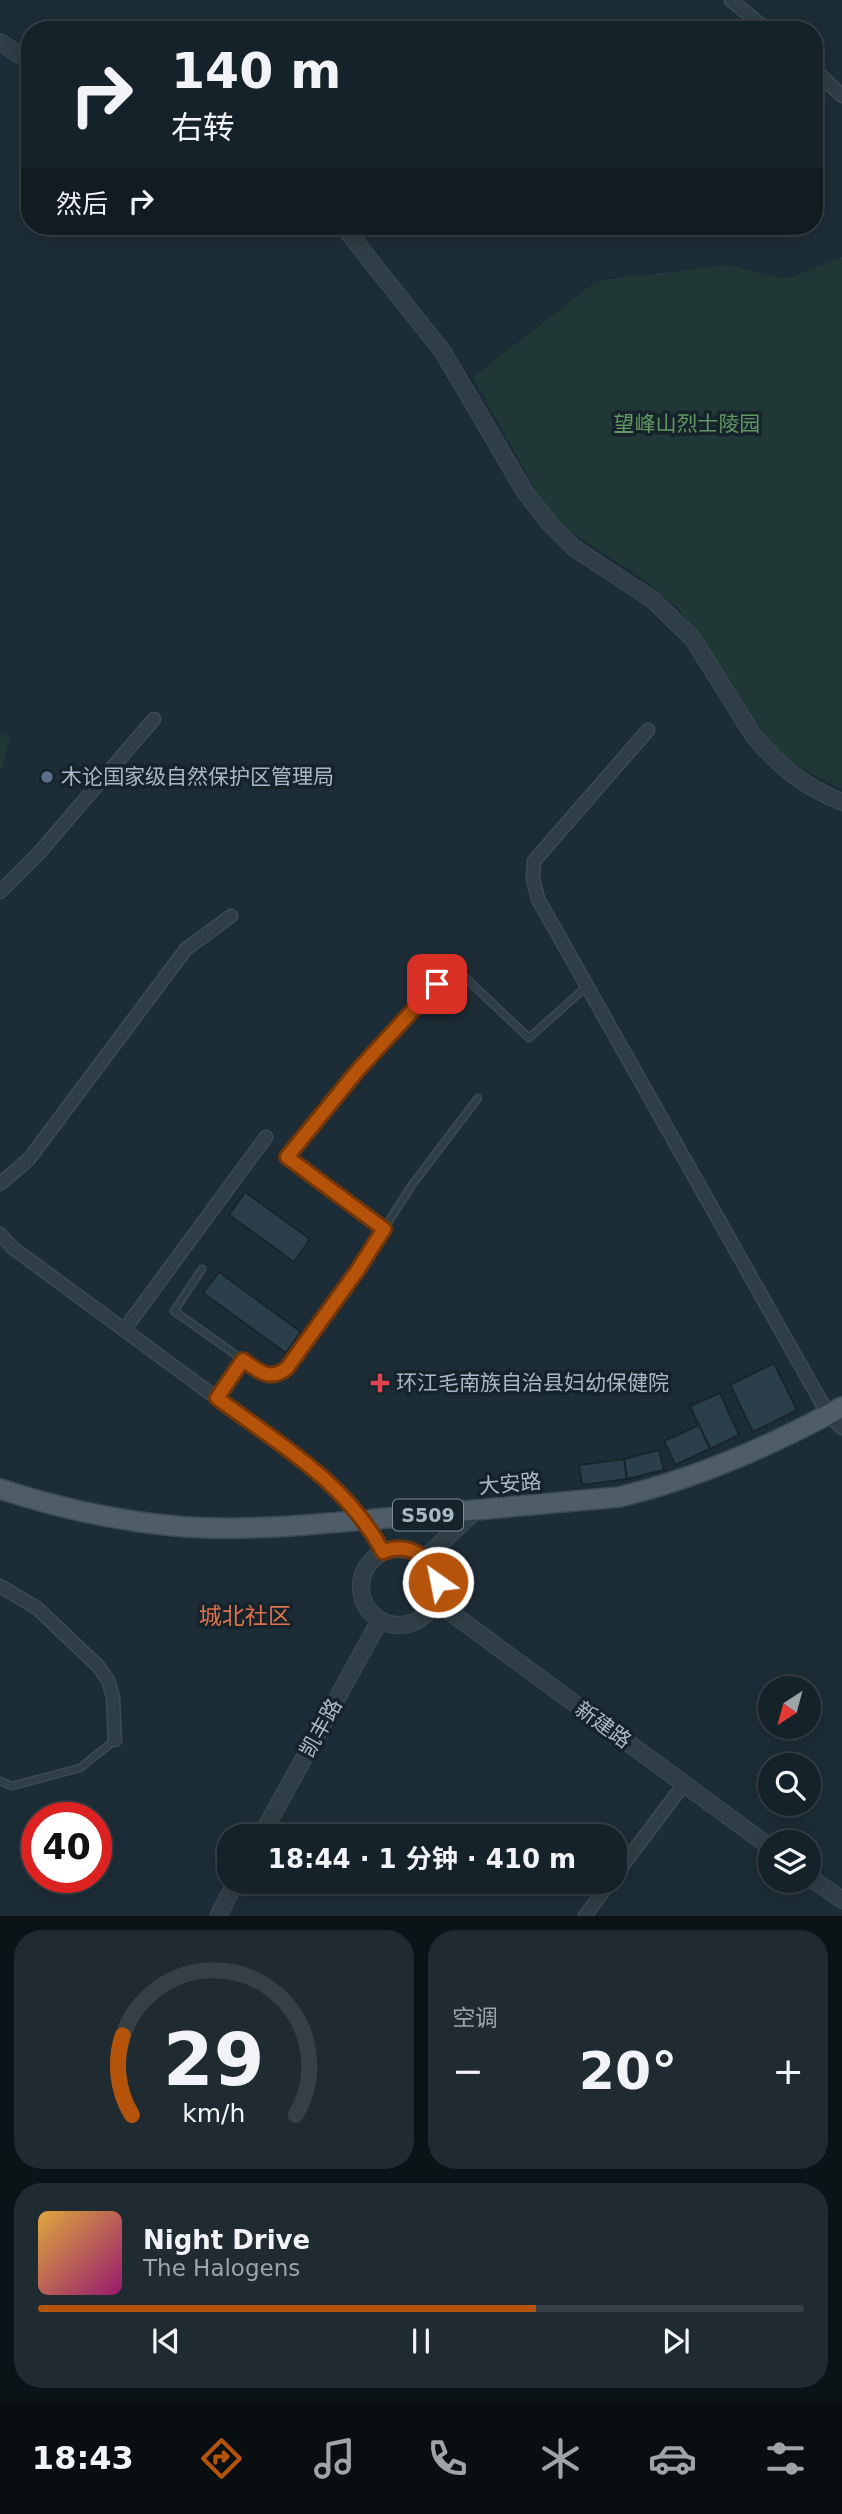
<!DOCTYPE html>
<html lang="zh">
<head>
<meta charset="utf-8">
<style>
	body { margin:0; font-family:"DejaVu Sans","Noto Sans SC",sans-serif; background:#1f2a31; color:#f1f3f6; height:100vh; display:flex; flex-direction:column; font-size:26px; white-space:nowrap }
	* { box-sizing:border-box; margin:0 }
	p { font-size:23px; color:#9ea4a8 }
	.icon { flex:none; width:38px; height:38px; fill:none; stroke:currentColor; stroke-width:2; stroke-linecap:round; stroke-linejoin:round }
	.map { position:relative; height:1916px; overflow:hidden }
	.side { display:flex; flex-direction:column; gap:14px; padding:14px; background:#0c1317; flex:1 }
	.side>* { flex:none }
	.hud { position:absolute; left:21px; top:21px; width:802px; height:214px; border-radius:28px; box-shadow:0 4px 18px #0003,0 0 0 2px #353f46; background:#162229; color:#f1f3f6; overflow:hidden }
	.needle { width:46px; rotate:216deg }
	.buttons { position:absolute; left:758px; top:1676px; display:grid; gap:14px }
	.buttons a { display:grid; place-items:center; width:63px; height:63px; border-radius:50%; background:#162229; box-shadow:0 4px 18px #0003,0 0 0 2px #353f46; font-size:35px }
	.speed { position:absolute; left:21px; top:1802px; display:flex; gap:14px; font-size:35px; font-weight:700; text-align:center }
	.speed>* { display:grid; place-content:center; width:91px; height:91px; border-radius:50%; background:#162229; box-shadow:0 4px 18px #0003,0 0 0 2px #353f46; line-height:1 }
	.speed .limit { border:10px solid #d22; background:#fff; color:#111 }
	.pin { position:absolute; display:grid; place-items:center; width:60px; height:60px; color:#fff; margin:-30px; border-radius:14px; box-shadow:0 4px 10px #0006 }
	.me { position:absolute; width:77px; margin:-38px; rotate:327deg; stroke-linejoin:round; filter:drop-shadow(0 0 5px #0008) }
	.turn { display:flex; align-items:center; gap:24px; height:147px; padding:0 35px; font-size:32px }
	.turn .icon { width:91px; height:91px; stroke-width:2.5 }
	.turn b { display:block; font-size:49px; line-height:60px }
	.then { display:flex; align-items:center; height:66px; padding:0 35px; background:#0003; gap:14px; font-size:26px }
	.big { font-size:52px; font-weight:700; line-height:1.1 }
	.side .tile { flex:1; display:flex; flex-direction:column; justify-content:center; gap:10px; min-width:0; padding:0 24px; border-radius:28px; background:#1f2a31 }
	.side .dial { align-items:center; gap:0 }
	.dial svg { height:182px; overflow:visible; fill:none; stroke:#353f46; stroke-width:7; stroke-linecap:round; text-anchor:middle }
	.dial text { fill:#f1f3f6; stroke:none }
	.song { display:flex; align-items:center; gap:21px }
	.cover { width:84px; height:84px; border-radius:10px; background:linear-gradient(135deg,hsl(40 70% 55%),hsl(320 70% 35%)) }
	.played { height:7px; border-radius:4px; background:linear-gradient(90deg,#b45309 65%,#353f46 65%) }
	.keys { display:flex; justify-content:space-around; direction:ltr }
	.heat { display:flex; justify-content:space-between; align-items:center; font-size:38px; direction:ltr }
	.side .tiles { flex:1; display:grid; gap:14px; grid-template-columns:1fr 1fr }
	.tile:last-child { grid-column:span 2 }
	.trip { position:absolute; left:217px; top:1824px; width:410px; height:70px; border-radius:28px; background:#162229; box-shadow:0 4px 18px #0003,0 0 0 2px #353f46; font-weight:700; line-height:70px; text-align:center }
	.dock { display:flex; height:112px; justify-content:space-around; align-items:center; background:#090e10; color:#9ea4a8 }
	.dock .icon { width:49px; height:49px }
	.dock .active { color:#b45309 }
	.dock b { font-size:32px; color:#f1f3f6 }
	.map>svg:first-child { display:block }
	.green { fill:#1f3836 }
	.building { fill:#2b3f4b; stroke:#18252d; stroke-width:2 }
	.lines { fill:none; stroke-linecap:round; stroke-linejoin:round }
	.service-casing { stroke:#3c4a54; stroke-width:9 }
	.minor-casing { stroke:#3c4a54; stroke-width:15 }
	.tertiary-casing { stroke:#3c4a54; stroke-width:18 }
	.primary-casing { stroke:#3c4a54; stroke-width:22 }
	.service { stroke:#303e47; stroke-width:6 }
	.minor { stroke:#303e47; stroke-width:12 }
	.tertiary { stroke:#303e47; stroke-width:16 }
	.primary { stroke:#4e5d68; stroke-width:19 }
	.route-casing { stroke:#753606; stroke-width:18 }
	.route { stroke:#b45309; stroke-width:12 }
	.service-dot { fill:#5c6f8a; stroke:#16232b; stroke-width:2.5 }
	.health-dot { fill:#e0444e; stroke:#16232b; stroke-width:2.5 }
	.labels { text-anchor:middle; stroke-width:7; stroke-linejoin:round; paint-order:stroke }
	.shield { fill:#16232b; stroke:#7d8c97; stroke-width:2 }
	.shield-label { font-size:19px; font-weight:bold; fill:#a9b9c5 }
	.park-label { font-size:21px; fill:#609762; stroke:#16232b }
	.poi-label { font-size:21px; fill:#a9b9c5; stroke:#16232b; text-anchor:start }
	.street-label { font-size:21px; fill:#a9b9c5; stroke:#16232b }
	.neighbourhood-label { font-size:23px; fill:#dd714c; stroke:#16232b }
</style>
</head>
<body>
<div class="map">
<svg width="842" height="1916" viewBox="0 0 842 1916">
	<rect width="100%" height="100%" fill="#1d2d37"/>
	<!-- green -->
	<g class="green">
		<path d="M842,257V789L797,766L770,743L679,609L639,576L570,531L545,506L473,377L593,284L602,280L728,265L772,277L790,278Z"/>
		<path d="M0,734L10,736L2,768H0Z"/>
	</g>
	<!-- building -->
	<g class="building">
		<path d="M245,1192L310,1239L294,1262L229,1215Z"/>
		<path d="M219,1272L301,1332L286,1353L203,1293Z"/>
		<path d="M774,1363L797,1410L753,1432L730,1385Z"/>
		<path d="M720,1393L739,1435L710,1449L690,1406Z"/>
		<path d="M699,1425L710,1449L675,1465L664,1441Z"/>
		<path d="M659,1450L664,1470L627,1479L624,1459Z"/>
		<path d="M624,1459L627,1479L582,1485L579,1465Z"/>
	</g>
	<g class="lines">
		<defs>
			<g id="service">
				<path d="M384,1229L287,1157L358,1070L453,966L529,1038L586,987"/>
				<path d="M202,1269L174,1311L264,1375L282,1372L357,1271L412,1185L478,1098"/>
				<path d="M217,1398L243,1360"/>
				<path d="M0,1781L12,1786L80,1768L115,1740"/>
			</g>
			<g id="minor">
				<path d="M731,0L767,30"/>
				<path d="M814,69L842,96"/>
				<path d="M648,730L534,861L533,879L538,899L828,1414L842,1428"/>
				<path d="M0,892L39,853L154,719"/>
				<path d="M0,1184L29,1159L186,949L231,916"/>
				<path d="M0,1234L13,1248L328,1480L353,1506L383,1552"/>
				<path d="M124,1330L266,1137"/>
				<path d="M0,1586L37,1608L98,1666L108,1680L113,1697L115,1740"/>
				<path d="M614,1877L684,1784"/>
				<path d="M585,1916L611,1881"/>
			</g>
			<g id="tertiary">
				<path d="M0,42L30,62"/>
				<path d="M343,226L443,352L525,492L549,523L574,548L653,600L693,639L753,735C778,766 805,787 842,802"/>
				<circle cx="399" cy="1587" r="38"/>
				<path d="M425,1558L476,1510"/>
				<path d="M435,1601L770,1847"/>
				<path d="M261,1836L380,1620"/>
				<path d="M808,1876L842,1900"/>
				<path d="M218,1916L236,1881"/>
			</g>
			<path id="primary" d="M0,1489C61,1509 122,1522 186,1527C254,1531 320,1524 387,1518C464,1511 542,1504 619,1497C698,1478 771,1446 842,1407"/>
		</defs>
		<!-- service casing -->
		<use href="#service" class="service-casing"/>
		<!-- minor casing -->
		<use href="#minor" class="minor-casing"/>
		<!-- tertiary casing -->
		<use href="#tertiary" class="tertiary-casing"/>
		<!-- primary casing -->
		<use href="#primary" class="primary-casing"/>
		<!-- service -->
		<use href="#service" class="service"/>
		<!-- minor -->
		<use href="#minor" class="minor"/>
		<!-- tertiary -->
		<use href="#tertiary" class="tertiary"/>
		<!-- primary -->
		<use href="#primary" class="primary"/>
	</g>
	<g class="lines">
		<defs>
			<path id="route" d="M437,984L358,1070L287,1157L384,1229L357,1271L287,1368C270,1382 258,1371 243,1360L217,1398C279,1444 346,1482 383,1552C408,1541 431,1557 438,1582"/>
		</defs>
		<!-- route casing -->
		<use href="#route" class="route-casing"/>
		<!-- route -->
		<use href="#route" class="route"/>
	</g>
	<!-- markers -->
	<circle class="service-dot" cx="47" cy="777" r="7"/>
	<path class="health-dot" d="M376.5 1372.5h7v7h7v7h-7v7h-7v-7h-7v-7h7z"/>
	<g class="labels">
		<!-- shield labels -->
		<rect class="shield" x="393" y="1499.5" width="70" height="31" rx="5"/>
		<g class="shield-label">
			<text x="428" y="1522">S509</text>
		</g>
		<!-- park labels -->
		<g class="park-label">
			<text x="687" y="431">望峰山烈士陵园</text>
		</g>
		<!-- poi labels -->
		<g class="poi-label">
			<text x="61" y="784">木论国家级自然保护区管理局</text>
			<text x="396" y="1390">环江毛南族自治县妇幼保健院</text>
		</g>
		<!-- street labels -->
		<g class="street-label">
			<text transform="translate(510 1484) rotate(-5)" y="7">大安路</text>
			<text transform="translate(603 1725) rotate(36)" y="7">新建路</text>
			<text transform="translate(321 1728) rotate(-61)" y="7">凯丰路</text>
		</g>
		<!-- neighbourhood labels -->
		<g class="neighbourhood-label">
			<text x="245" y="1624">城北社区</text>
		</g>
	</g>
</svg>
<div class="buttons">
<a><svg class="needle" viewBox="-14 -14 28 28"><path d="M0-13l5 13h-10z" fill="#e53935"/><path d="M0 13l5-13h-10z" fill="#9ea4a8"/></svg></a>
<a><svg class="icon" aria-label="search" viewBox="0 0 24 24"><circle cx="10" cy="10" r="6"/><path d="M15 15l6 6"/></svg></a>
<a><svg class="icon" aria-label="layers" viewBox="0 0 24 24"><path d="M12 4l9 5-9 5-9-5zM3 14l9 5 9-5"/></svg></a>
</div>
<div class="speed"><div class="limit">40</div></div>
<div class="pin" style="left:437px;top:984px;background:#d93025"><svg class="icon" aria-label="arrive" viewBox="0 0 24 24"><path d="M6 21V4h12l-3 4 3 4H6"/></svg></div>
<svg class="me" style="left:438px;top:1582px" viewBox="-20 -20 40 40"><circle r="17" fill="#b45309" stroke="#fff" stroke-width="3"/><path d="M0-11L8 9 0 5-8 9z" fill="#fff"/></svg>
<div class="trip">18:44 · 1 分钟 · 410 m</div>
<div class="hud">
<div class="turn"><svg class="icon" aria-label="right" viewBox="0 0 24 24"><path d="M7 20v-9h11M14 6l5 5-5 5"/></svg><div><b>140 m</b>右转</div></div>
<div class="then">然后<svg class="icon" aria-label="right" viewBox="0 0 24 24"><path d="M7 20v-9h11M14 6l5 5-5 5"/></svg></div>
</div>
</div>
<section class="side">
<div class="tiles">
<div class="tile dial"><svg viewBox="0 0 100 80">
<path d="M14 69A42 42 0 1 1 86 69"/>
<path d="M14 69A42 42 0 0 1 10 34" stroke="#b45309"/>
<text x="50" y="56" font-size="32" font-weight="700">29</text>
<text x="50" y="72" font-size="11">km/h</text>
</svg></div>
<div class="tile"><p>空调</p>
<div class="heat"><a>−</a><b class="big">20°</b><a>+</a></div>
</div>
<div class="tile">
<div class="song"><i class="cover"></i><div><b>Night Drive</b><p>The Halogens</p></div></div>
<div class="played"></div>
<div class="keys"><svg class="icon" aria-label="previous" viewBox="0 0 24 24"><path d="M18 5L8 12l10 7zM5 5v14"/></svg><svg class="icon" aria-label="pause" viewBox="0 0 24 24"><path d="M8 5v14M16 5v14"/></svg><svg class="icon" aria-label="next" viewBox="0 0 24 24"><path d="M6 5l10 7-10 7zM19 5v14"/></svg></div>
</div>
</div>
</section>
<nav class="dock">
<b>18:43</b>
<svg class="icon active" aria-label="directions" viewBox="0 0 24 24"><path d="M12 3l9 9-9 9-9-9zM9 14v-3h6M13 9l2 2-2 2"/></svg>
<svg class="icon" aria-label="music" viewBox="0 0 24 24"><path d="M9 18V5l10-2v13"/><circle cx="6" cy="18" r="3"/><circle cx="16" cy="16" r="3"/></svg>
<svg class="icon" aria-label="phone" viewBox="0 0 24 24"><path d="M5 4h4l2 5-3 2q2 4 5 5l2-3 5 2v4C11 20 4 13 5 4z"/></svg>
<svg class="icon" aria-label="climate" viewBox="0 0 24 24"><path d="M12 3v18M4 7l16 10M4 17L20 7"/></svg>
<svg class="icon" aria-label="car" viewBox="0 0 24 24"><path d="M5 17H2v-5l4-1 3-4h7l3 4 3 1v5h-3M9 17h6M6 11h13"/><circle cx="7" cy="17" r="2"/><circle cx="17" cy="17" r="2"/></svg>
<svg class="icon" aria-label="filters" viewBox="0 0 24 24"><path d="M4 7h16M4 17h16"/><circle cx="9" cy="7" r="2"/><circle cx="15" cy="17" r="2"/></svg>
</nav>
</body>
</html>
